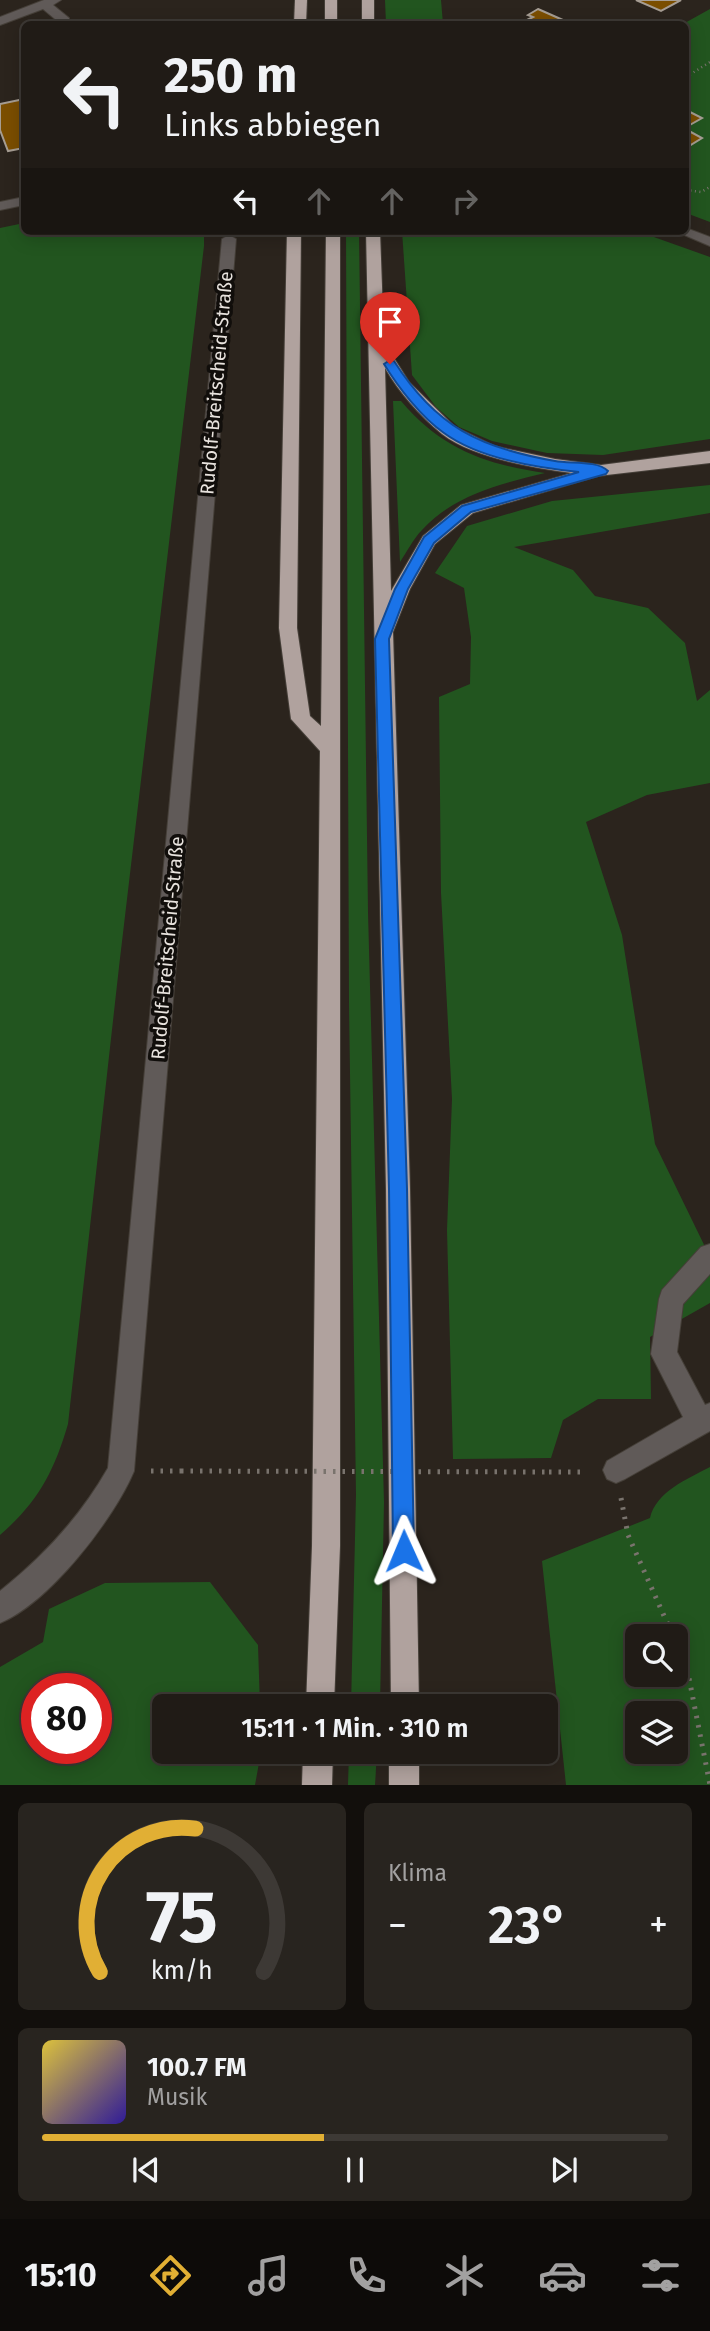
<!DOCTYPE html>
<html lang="de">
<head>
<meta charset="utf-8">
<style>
	body { margin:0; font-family:"Fira Sans",sans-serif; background:#28241f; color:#f1f3f6; height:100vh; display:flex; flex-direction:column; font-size:26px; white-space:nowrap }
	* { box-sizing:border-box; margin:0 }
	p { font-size:23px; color:#a2a1a1 }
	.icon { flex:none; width:38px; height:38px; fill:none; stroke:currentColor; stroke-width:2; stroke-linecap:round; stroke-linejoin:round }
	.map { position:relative; height:1785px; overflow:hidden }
	.side { display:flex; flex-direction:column; gap:18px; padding:18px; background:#120f0c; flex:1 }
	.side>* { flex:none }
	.banner { position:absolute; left:21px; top:21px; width:668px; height:214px; border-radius:10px; box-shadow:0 4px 18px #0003,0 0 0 2px #3d3935; background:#201b16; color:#f1f3f6; overflow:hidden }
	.fabs { position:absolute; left:625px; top:1624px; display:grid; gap:14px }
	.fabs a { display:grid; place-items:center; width:63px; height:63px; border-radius:10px; background:#201b16; box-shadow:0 4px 18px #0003,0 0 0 2px #3d3935; font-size:35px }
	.speed { position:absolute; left:21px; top:1673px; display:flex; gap:14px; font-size:35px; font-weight:700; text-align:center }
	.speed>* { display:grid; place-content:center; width:91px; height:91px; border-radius:50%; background:#201b16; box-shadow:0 4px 18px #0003,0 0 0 2px #3d3935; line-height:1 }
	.speed .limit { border:10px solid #d22; background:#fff; color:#111 }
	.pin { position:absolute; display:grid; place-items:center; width:60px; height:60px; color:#fff; margin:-72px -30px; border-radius:50% 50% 50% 0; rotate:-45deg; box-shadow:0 0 7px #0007 }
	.pin .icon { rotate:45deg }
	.me { position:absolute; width:77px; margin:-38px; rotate:359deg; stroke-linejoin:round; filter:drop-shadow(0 0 5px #0008) }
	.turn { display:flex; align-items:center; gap:24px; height:147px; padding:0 28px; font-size:32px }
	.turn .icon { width:91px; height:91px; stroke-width:2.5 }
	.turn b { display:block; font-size:49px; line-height:60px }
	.lanes { display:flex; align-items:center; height:66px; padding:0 28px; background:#0003; justify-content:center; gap:35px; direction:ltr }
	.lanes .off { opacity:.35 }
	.big { font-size:52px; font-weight:600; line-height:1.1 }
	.side .tile { flex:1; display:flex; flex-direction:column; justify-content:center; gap:10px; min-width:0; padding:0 24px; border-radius:10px; background:#28241f }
	.side .dial { align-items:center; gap:0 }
	.dial svg { height:182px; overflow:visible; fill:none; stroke:#3d3935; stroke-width:7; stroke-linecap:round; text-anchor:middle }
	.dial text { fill:#f1f3f6; stroke:none }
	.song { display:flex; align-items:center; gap:21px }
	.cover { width:84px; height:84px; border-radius:10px; background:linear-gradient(135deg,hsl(50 70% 55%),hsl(250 70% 35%)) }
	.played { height:7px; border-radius:4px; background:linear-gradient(90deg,#e1af34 45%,#3d3935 45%) }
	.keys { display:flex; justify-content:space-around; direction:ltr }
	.heat { display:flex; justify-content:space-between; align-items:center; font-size:38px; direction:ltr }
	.side .tiles { flex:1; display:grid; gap:18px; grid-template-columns:1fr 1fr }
	.tile:last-child { grid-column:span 2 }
	.trip { position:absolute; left:152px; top:1694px; width:406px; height:70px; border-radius:10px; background:#201b16; box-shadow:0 4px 18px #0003,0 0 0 2px #3d3935; font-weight:600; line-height:70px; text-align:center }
	.tabs { display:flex; height:112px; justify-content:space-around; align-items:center; background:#0d0b09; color:#a2a1a1 }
	.tabs .icon { width:49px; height:49px }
	.tabs .active { color:#e1af34 }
	.tabs b { font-size:32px; color:#f1f3f6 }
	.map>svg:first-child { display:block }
	.green { fill:#22551f; fill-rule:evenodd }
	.building { fill:#7b4e00; stroke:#a69d93; stroke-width:2 }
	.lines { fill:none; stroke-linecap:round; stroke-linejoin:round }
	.minor-casing { stroke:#453f38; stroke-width:2 }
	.highway-casing { stroke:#453f38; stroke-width:2 }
	.path-far1 { stroke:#79736d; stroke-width:2.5; stroke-dasharray:1 3.5; stroke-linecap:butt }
	.path { stroke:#79736d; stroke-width:5; stroke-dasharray:2.5 7; stroke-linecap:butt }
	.minor { fill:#605a58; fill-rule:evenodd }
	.highway { fill:#b0a29e; fill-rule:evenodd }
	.path-bridge { stroke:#79736d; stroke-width:5; stroke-dasharray:2.5 7; stroke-linecap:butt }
	.route { fill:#1a73e8; stroke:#114b97; stroke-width:2 }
	.labels { text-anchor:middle; stroke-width:7; stroke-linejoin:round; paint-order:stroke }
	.street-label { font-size:19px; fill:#e8e3de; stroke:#110e0b }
</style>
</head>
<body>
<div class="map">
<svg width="710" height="1785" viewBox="0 0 710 1785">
	<rect width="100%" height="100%" fill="#2b241d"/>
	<!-- green -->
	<g class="green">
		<path d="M385,0H441L443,24H386Z"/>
		<path d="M710,9V222L686,213V24H683Z"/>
		<path d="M24,223V231H204V246L119,967L68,1424C54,1472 38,1502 0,1535V228Z"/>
		<path d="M346,231H359L368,912L384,1502L380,1706H351L356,1495L349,1003Z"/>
		<path d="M402,231H637L710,257V439L603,455L547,453L492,441L459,427L436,407L412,375Z"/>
		<path d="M393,401H401C442,449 484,464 545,473C500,484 454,495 422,530C413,539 407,552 400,562Z"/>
		<path d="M710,485V513L514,547L573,570L595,596L648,608L685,643L697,701L710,690V783L647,795L586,822L622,935L655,1144L710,1257V1303L650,1337L651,1399H598L563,1420L551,1458L453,1459L447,1230L452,1099L441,893L439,697L470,684L471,637L464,588L435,573L467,526L552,501Z"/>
		<path d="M710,1467V1785H566L542,1561L650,1518C656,1492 687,1479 710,1467ZM637,1636H676V1675H637ZM637,1713H676V1752H637Z"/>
		<path d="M210,1582L258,1645L260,1706H164V1752H261L255,1785H0V1667L43,1642L49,1609L105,1583ZM37,1689H96V1748H37Z"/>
		<path d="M349,1752H377L375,1785H348Z"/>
	</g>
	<!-- building -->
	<g class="building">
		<path d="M636,0H681L661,11Z"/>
		<path d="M538,9L572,24H519L533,17L528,15Z"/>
		<path d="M200,20V24H150L151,21Z"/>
		<path d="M24,99V148L8,151L0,130V104Z"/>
		<path d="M690,112L702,118L688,126L686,114Z"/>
		<path d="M689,131L702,138L689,146L686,144V133Z"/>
	</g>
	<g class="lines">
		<defs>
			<g id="minor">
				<path d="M44,0H61L53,5L69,18V24H61L43,9L0,25V17Z"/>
				<path d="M24,197V205L0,210V202Z"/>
				<path d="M686,228L710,237V246L675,231H686Z"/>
				<path d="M229,235L236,239L134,1471C114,1519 49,1603 0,1623V1591C44,1556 80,1517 108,1468L222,239Z"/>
				<path d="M710,1244V1274L683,1304L677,1352L705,1405L710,1403V1431L625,1479L616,1483L607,1479L603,1470L607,1461L683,1417L651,1354L659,1299L662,1290L701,1247Z"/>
			</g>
			<g id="highway">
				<path d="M295,0H307L306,24H294Z"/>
				<rect x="325" y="0" width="12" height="24"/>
				<rect x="362" y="0" width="12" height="24"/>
				<path d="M287,231H301L297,628L310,716L321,726L326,231H340V1546L334,1706H306L312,1546L320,751L291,719L279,628Z"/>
				<path d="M366,231H380L384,342L409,382L455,427L494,446L555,459L601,465L710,451V463L598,476L473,513L435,544L410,589L393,632L410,1189L419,1706H391L386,1189ZM385,368C399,392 420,416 442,434C473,458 534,468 572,473L461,505L423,536L391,591Z"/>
				<path d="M303,1752H333L332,1785H302Z"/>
				<rect x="389" y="1752" width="30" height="33"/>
			</g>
		</defs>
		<!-- minor casing -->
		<use href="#minor" class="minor-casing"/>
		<!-- highway casing -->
		<use href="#highway" class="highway-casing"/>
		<!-- path-far1 -->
		<g class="path-far1">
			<path d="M686,77L710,62"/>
			<path d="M686,190L701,192L710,187"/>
		</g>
		<!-- path -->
		<g class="path">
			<path d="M151,1471H181"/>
			<path d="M549,1472H587"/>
			<path d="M621,1498L628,1535L673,1636"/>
			<path d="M676,1643L687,1668L710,1785"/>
		</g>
		<!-- minor -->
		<use href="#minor" class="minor"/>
		<!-- highway -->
		<use href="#highway" class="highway"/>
		<!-- path-bridge -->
		<path class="path-bridge" d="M181,1471L549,1472"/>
	</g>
	<!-- route -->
	<path class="route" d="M390,360L394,361C436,427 480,448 555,461C570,464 597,460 608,471L606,474L471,512L434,543L408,589L389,639L407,1189L414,1551L411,1558L404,1561L396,1558L393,1551L389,1189L375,639L395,589L424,537L462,506L579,472C538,468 478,458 444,433C421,417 398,387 384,364Z"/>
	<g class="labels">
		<!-- street labels -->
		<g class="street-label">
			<text transform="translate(216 383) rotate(-85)" y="7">Rudolf-Breitscheid-Straße</text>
			<text transform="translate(167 948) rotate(-85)" y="7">Rudolf-Breitscheid-Straße</text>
		</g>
	</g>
</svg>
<div class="fabs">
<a><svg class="icon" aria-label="search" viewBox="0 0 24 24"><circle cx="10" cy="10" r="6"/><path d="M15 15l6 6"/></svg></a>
<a><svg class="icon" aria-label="layers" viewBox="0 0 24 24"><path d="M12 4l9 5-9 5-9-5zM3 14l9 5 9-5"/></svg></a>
</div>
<div class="speed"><div class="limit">80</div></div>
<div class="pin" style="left:390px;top:364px;background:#d93025"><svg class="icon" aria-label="arrive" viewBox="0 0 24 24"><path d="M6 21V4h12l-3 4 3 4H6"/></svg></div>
<svg class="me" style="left:404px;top:1551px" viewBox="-20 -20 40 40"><path d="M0-17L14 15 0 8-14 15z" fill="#1a73e8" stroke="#fff" stroke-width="4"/></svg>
<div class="trip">15:11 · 1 Min. · 310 m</div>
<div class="banner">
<div class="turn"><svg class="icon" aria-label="left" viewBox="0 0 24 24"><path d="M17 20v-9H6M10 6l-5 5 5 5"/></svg><div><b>250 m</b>Links abbiegen</div></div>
<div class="lanes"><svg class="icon" aria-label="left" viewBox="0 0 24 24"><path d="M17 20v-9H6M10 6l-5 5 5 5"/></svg><svg class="icon off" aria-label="ahead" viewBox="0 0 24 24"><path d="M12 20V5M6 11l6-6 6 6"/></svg><svg class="icon off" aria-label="ahead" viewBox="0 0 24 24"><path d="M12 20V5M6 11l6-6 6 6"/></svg><svg class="icon off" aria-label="right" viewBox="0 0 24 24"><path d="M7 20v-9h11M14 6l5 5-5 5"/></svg></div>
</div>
</div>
<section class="side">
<div class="tiles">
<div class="tile dial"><svg viewBox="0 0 100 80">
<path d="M14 69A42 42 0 1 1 86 69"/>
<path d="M14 69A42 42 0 0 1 56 6" stroke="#e1af34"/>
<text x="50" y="56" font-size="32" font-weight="700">75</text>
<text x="50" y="72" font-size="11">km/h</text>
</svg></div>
<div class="tile"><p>Klima</p>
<div class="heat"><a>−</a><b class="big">23°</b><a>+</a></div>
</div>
<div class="tile">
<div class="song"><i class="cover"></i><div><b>100.7 FM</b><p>Musik</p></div></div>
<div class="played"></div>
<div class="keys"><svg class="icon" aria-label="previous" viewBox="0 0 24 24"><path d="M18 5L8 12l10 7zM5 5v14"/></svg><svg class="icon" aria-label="pause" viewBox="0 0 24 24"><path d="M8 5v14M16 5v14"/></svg><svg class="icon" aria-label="next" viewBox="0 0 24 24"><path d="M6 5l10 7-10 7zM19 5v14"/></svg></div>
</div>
</div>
</section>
<nav class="tabs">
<b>15:10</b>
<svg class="icon active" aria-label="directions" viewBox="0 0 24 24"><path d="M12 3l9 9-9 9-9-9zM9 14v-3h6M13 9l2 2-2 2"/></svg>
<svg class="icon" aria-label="music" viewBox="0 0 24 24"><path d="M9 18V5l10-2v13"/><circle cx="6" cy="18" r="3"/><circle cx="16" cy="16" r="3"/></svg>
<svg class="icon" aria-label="phone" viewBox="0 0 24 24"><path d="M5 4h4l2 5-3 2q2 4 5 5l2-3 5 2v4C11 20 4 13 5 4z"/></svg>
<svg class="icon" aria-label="climate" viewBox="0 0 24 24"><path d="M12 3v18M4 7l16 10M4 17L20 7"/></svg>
<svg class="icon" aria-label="car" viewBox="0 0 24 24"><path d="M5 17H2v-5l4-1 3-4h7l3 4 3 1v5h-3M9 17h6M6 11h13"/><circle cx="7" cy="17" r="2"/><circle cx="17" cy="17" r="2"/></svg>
<svg class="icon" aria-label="filters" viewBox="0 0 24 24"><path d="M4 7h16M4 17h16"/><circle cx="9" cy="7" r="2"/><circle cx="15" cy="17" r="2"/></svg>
</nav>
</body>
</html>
